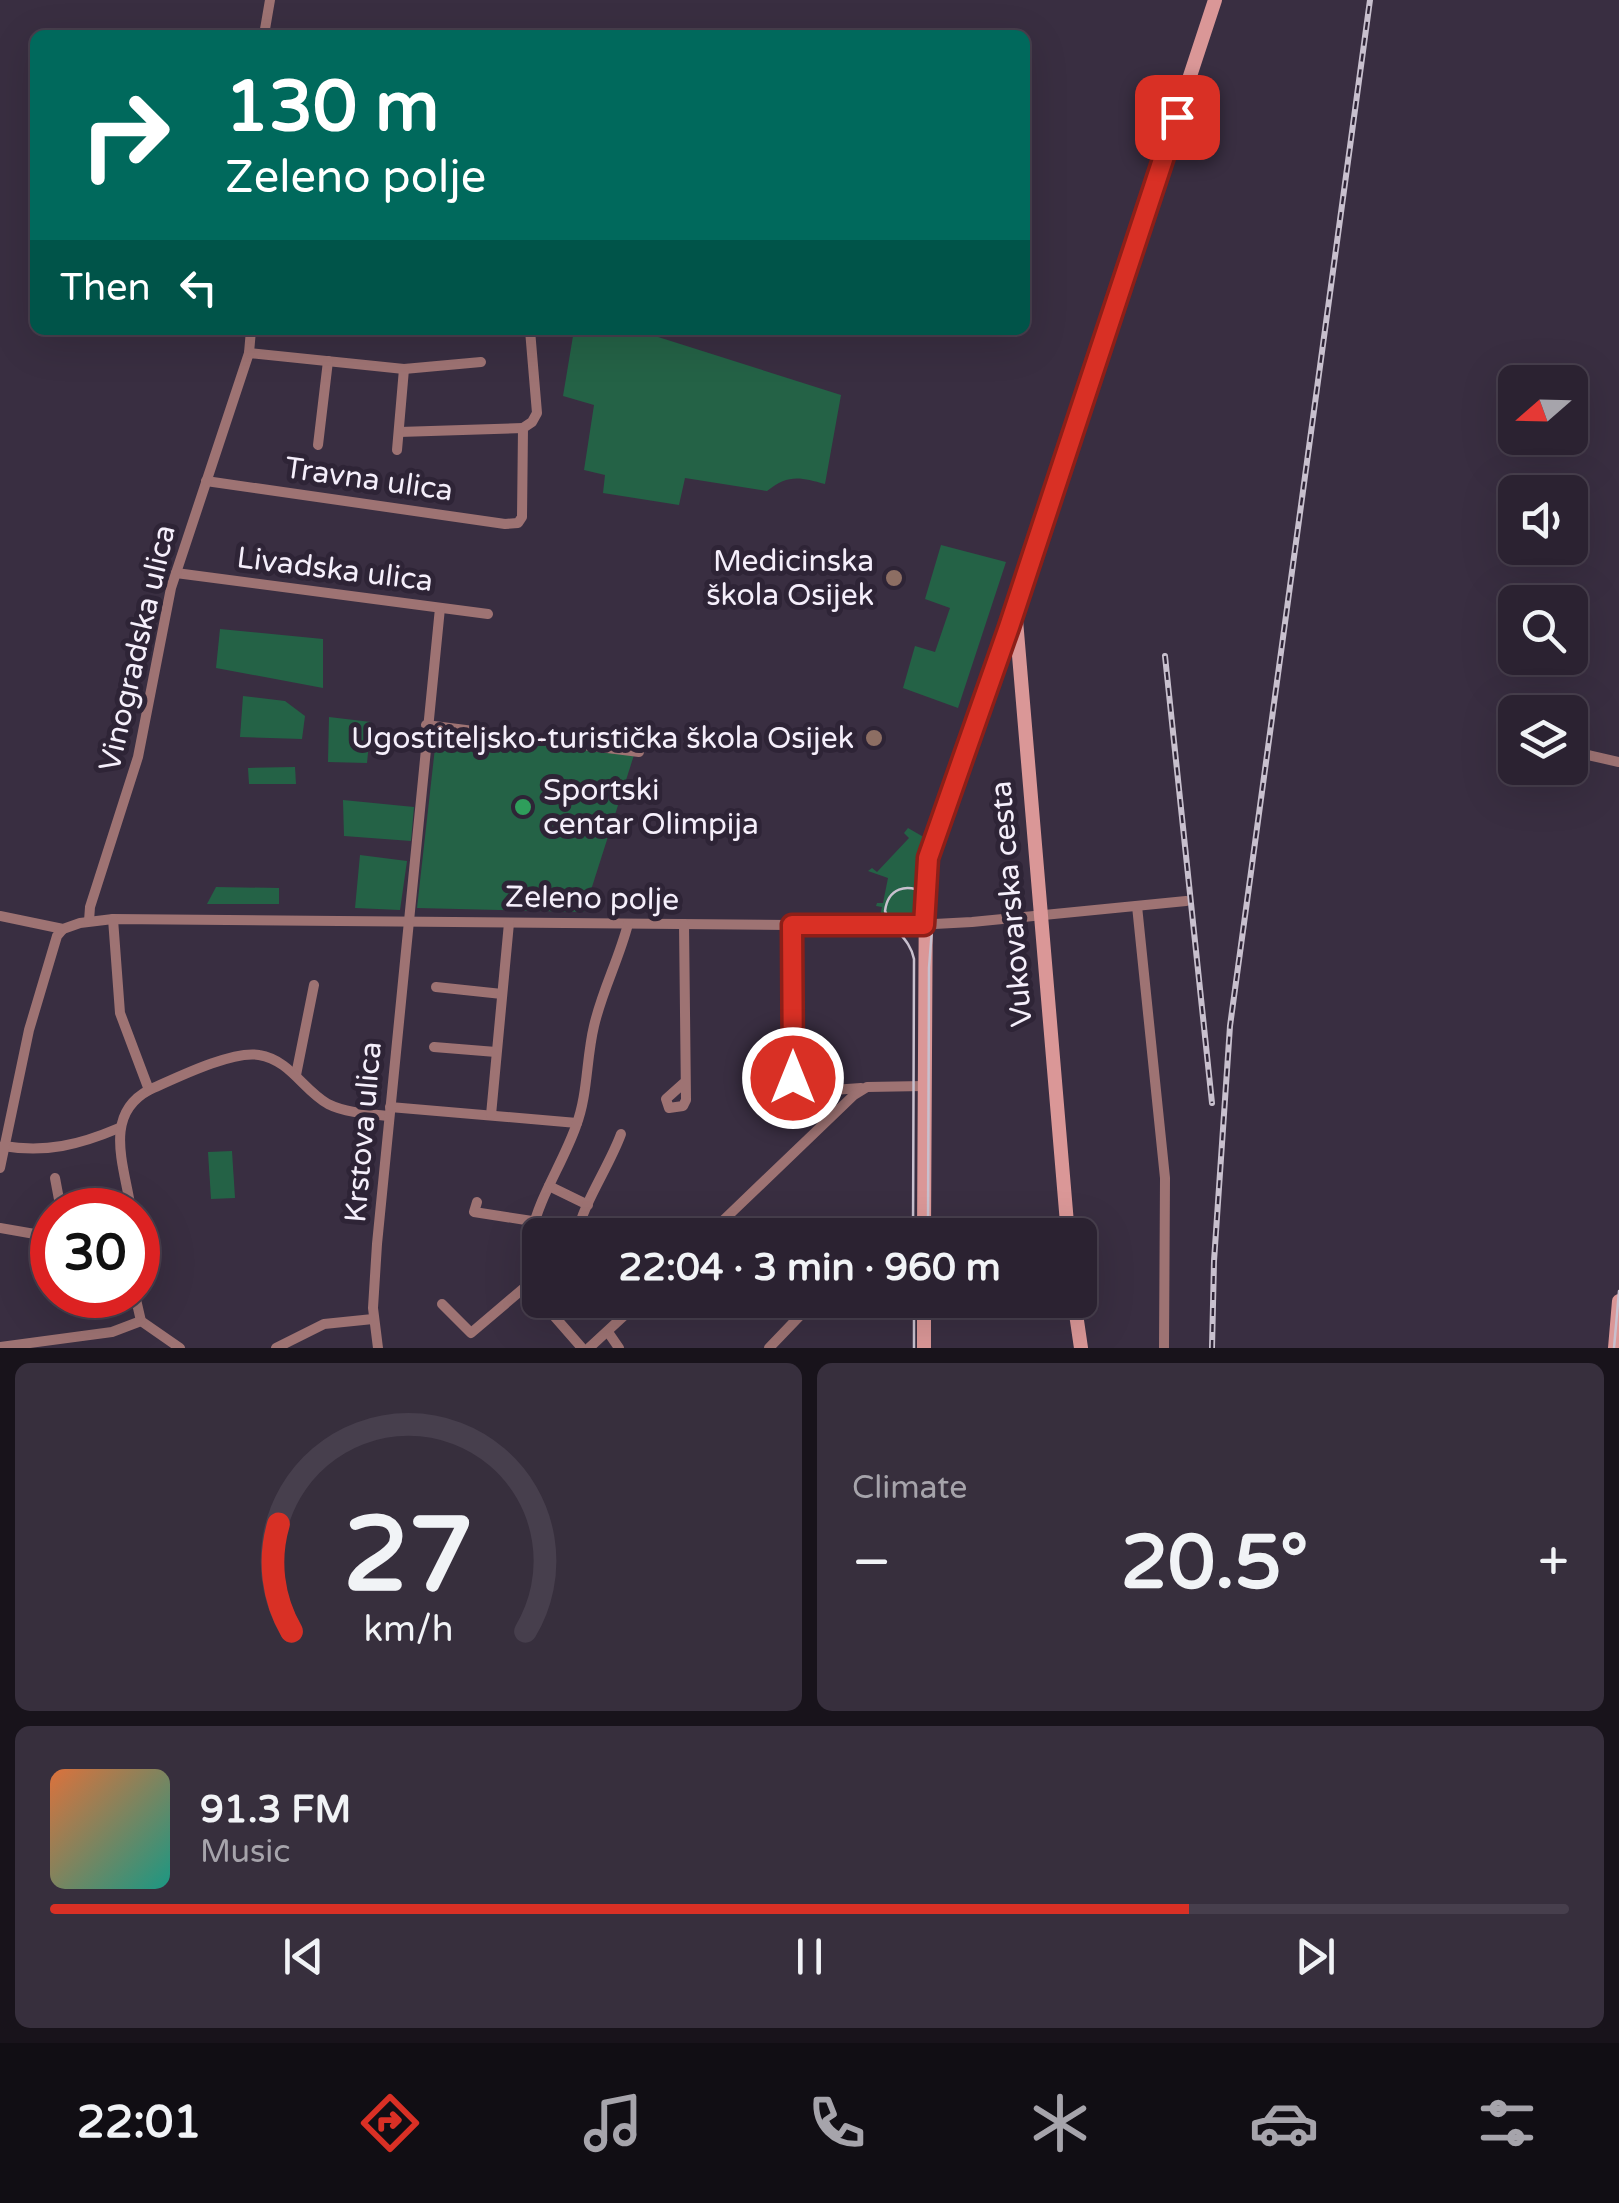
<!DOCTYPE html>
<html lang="en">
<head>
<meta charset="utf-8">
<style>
	body { margin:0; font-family:"Varela Round",sans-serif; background:#372f3d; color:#f1f3f6; height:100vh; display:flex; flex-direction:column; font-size:38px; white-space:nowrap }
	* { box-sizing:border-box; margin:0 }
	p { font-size:32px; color:#a6a4ab }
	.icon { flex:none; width:55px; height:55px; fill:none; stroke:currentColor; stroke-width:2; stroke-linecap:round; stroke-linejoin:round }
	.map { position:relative; height:1348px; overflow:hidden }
	.drawer { display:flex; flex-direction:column; gap:15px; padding:15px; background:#18131b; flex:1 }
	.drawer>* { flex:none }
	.top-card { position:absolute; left:30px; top:30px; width:1000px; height:305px; border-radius:15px; box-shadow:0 10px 40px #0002,0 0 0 2px #473f4d; background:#00695c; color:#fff; overflow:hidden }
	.needle { width:65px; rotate:250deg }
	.tools { position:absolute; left:1498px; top:365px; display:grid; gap:20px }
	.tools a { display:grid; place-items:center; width:90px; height:90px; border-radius:15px; background:#2b2231; box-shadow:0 10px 40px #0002,0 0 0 2px #473f4d; font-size:50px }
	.speed { position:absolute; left:30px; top:1188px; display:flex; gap:20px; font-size:50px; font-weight:700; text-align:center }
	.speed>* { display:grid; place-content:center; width:130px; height:130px; border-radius:50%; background:#2b2231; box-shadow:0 10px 40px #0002,0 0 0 2px #473f4d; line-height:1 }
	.speed .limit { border:15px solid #d22; background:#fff; color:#111 }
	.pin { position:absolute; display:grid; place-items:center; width:85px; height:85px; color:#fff; margin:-42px; border-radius:20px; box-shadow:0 5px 15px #0006 }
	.me { position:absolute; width:110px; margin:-55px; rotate:0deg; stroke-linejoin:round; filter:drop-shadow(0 0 8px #0008) }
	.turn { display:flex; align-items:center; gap:35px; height:210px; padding:0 30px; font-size:45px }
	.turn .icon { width:130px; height:130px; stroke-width:2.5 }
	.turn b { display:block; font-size:70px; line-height:85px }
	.then { display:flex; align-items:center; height:95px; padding:0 30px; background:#0003; gap:20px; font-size:38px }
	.big { font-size:75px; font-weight:700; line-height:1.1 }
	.drawer .tile { flex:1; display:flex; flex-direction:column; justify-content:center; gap:15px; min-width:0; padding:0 35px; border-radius:15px; background:#372f3d }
	.drawer .dial { align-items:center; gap:0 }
	.dial svg { height:260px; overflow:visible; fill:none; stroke:#473f4d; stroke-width:7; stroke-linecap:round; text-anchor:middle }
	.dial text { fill:#f1f3f6; stroke:none }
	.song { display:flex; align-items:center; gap:30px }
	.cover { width:120px; height:120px; border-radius:15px; background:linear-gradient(135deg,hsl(20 70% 55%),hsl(170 70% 35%)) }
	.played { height:10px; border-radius:5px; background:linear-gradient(90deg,#d93025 75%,#473f4d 75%) }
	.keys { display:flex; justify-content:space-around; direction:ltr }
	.heat { display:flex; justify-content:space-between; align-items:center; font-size:55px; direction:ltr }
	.drawer .tiles { flex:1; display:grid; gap:15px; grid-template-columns:1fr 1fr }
	.tile:last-child { grid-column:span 2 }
	.trip { position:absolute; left:522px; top:1218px; width:575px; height:100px; border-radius:15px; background:#2b2231; box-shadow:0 10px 40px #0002,0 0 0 2px #473f4d; font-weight:700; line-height:100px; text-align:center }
	.tabs { display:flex; height:160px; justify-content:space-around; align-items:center; background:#110e14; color:#a6a4ab }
	.tabs .icon { width:70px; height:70px }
	.tabs .active { color:#d93025 }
	.tabs b { font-size:45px; color:#f1f3f6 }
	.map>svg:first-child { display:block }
	.green { fill:#246246 }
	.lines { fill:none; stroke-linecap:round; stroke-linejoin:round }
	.street { stroke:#9e7373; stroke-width:10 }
	.secondary { stroke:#da9797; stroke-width:14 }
	.tram { stroke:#c8c0ce; stroke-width:2.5 }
	.rail-casing { stroke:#c8c0ce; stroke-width:6 }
	.rail { stroke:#2e2436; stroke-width:2.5; stroke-dasharray:8; stroke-linecap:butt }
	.route-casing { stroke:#8d1f18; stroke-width:25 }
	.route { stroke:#d93025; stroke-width:18 }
	.education-dot { fill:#8d6e63; stroke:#2e2436; stroke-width:4 }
	.leisure-dot { fill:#2e9e5b; stroke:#2e2436; stroke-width:4 }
	.labels { text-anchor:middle; stroke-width:10; stroke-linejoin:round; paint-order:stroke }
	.street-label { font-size:30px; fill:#f5effb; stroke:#2e2436 }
	.poi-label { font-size:30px; fill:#f5effb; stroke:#2e2436; text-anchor:end }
</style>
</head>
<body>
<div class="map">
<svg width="1619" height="1348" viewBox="0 0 1619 1348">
	<rect width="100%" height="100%" fill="#392e41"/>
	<!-- green -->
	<g class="green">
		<path d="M574,330H636L841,395L825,484C800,477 788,474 767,491L685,478L679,505L603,493L605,475L584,470L594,405L563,396Z"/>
		<path d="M941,545L1006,562L958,708L903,688L915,646L935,652L950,608L925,599Z"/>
		<path d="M220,629L323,639V688L216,668Z"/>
		<path d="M243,696L285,701L305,716L302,739L240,737Z"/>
		<path d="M329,717L371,722L367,763L328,762Z"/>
		<path d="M437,730L634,755L584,912L417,908Z"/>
		<path d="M295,767L296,784H249L248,768Z"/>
		<path d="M343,800L414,807L411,841L344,836Z"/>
		<path d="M908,828L927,839C922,859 920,911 909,922L877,921L875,916H880L882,907L876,906L877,903H883L888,878L868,871L872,868L877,872L909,838L904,833Z"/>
		<path d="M360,855L407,861L400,910L355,908Z"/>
		<path d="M216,887L279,888V904H207Z"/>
		<path d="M232,1151L235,1198L211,1199L208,1152Z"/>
	</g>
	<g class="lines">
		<!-- street -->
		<g class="street">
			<path d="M264,35L270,0"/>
			<path d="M249,353L404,369L481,362"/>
			<path d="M399,432L523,428"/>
			<path d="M318,445L328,361"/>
			<path d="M397,450L404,369"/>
			<path d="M206,481L505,524L518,523L522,517L523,428L532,422L537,413L530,330"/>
			<path d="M176,573L488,614"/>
			<path d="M426,725L639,752"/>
			<path d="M1570,751L1619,762"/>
			<path d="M1137,906L1165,1178L1164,1348"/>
			<path d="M0,916L63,929L80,923L113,919L897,926L972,922L1186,901"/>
			<path d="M113,919L120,1013L149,1090"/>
			<path d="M89,921L90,907L138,757L171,588L249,353L251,330"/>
			<path d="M684,924L686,1100L683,1106L669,1108L666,1099L685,1082"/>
			<path d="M792,925L794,1085L805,1092L861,1088"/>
			<path d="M436,987L502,994"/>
			<path d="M434,1047L496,1052"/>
			<path d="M296,1075L314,985"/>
			<path d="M390,1107L577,1123"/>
			<path d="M491,1115L509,923"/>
			<path d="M3,1146C46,1153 79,1145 119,1128"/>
			<path d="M0,1168L29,1030L57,936L63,929"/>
			<path d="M55,1178L61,1210"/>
			<path d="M549,1186L588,1205"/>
			<path d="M477,1202L474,1212L532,1221"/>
			<path d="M131,1210C125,1167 102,1115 149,1090C174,1079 232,1050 259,1055C290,1060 303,1090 328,1104C346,1113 369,1114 389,1116"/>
			<path d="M0,1228L52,1237"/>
			<path d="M577,1235C583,1203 609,1167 621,1134"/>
			<path d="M708,1235L854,1095L867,1087L924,1086"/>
			<path d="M135,1295L141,1321L180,1348"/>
			<path d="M540,1300C508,1236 555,1185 576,1126C588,1095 586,1059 594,1026C602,991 619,959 628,924"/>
			<path d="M540,1300L582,1348"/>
			<path d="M442,1304L471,1333L531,1282"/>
			<path d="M608,1332L619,1348"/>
			<path d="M0,1347L112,1332L141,1321"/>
			<path d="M276,1348L324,1324L373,1319"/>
			<path d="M378,1348L373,1308L377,1244L440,608"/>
			<path d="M589,1348L641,1300"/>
			<path d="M769,1348L815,1300"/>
		</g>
		<!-- secondary -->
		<g class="secondary">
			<path d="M924,1235L926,871L1011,620"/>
			<path d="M1068,1235L1015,608L1215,0"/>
			<path d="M924,1300V1348"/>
			<path d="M1074,1300L1081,1348"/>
			<path d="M1615,1348L1619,1301"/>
		</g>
		<!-- tram -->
		<g class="tram">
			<path d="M913,1235L914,959C910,938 892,930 885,911C888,888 906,883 925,893L933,916L929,968L928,1235"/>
			<path d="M914,1300V1348"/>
			<path d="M1614,1348L1619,1291"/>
		</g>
		<defs>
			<g id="rail">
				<path d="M1165,656L1212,1103"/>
				<path d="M1212,1348L1214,1261L1230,1026L1370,0"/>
			</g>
		</defs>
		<!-- rail casing -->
		<use href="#rail" class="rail-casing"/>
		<!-- rail -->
		<use href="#rail" class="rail"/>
	</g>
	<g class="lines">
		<defs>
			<path id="route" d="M793,1078L792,925H924L928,858L1009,627L1177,117"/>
		</defs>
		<!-- route casing -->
		<use href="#route" class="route-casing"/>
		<!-- route -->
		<use href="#route" class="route"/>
	</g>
	<!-- markers -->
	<g class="education-dot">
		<circle cx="894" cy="578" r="10"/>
		<circle cx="874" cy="738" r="10"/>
	</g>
	<circle class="leisure-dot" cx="523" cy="807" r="10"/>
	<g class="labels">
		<!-- street labels -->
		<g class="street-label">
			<text transform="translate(369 479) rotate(8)" y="10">Travna ulica</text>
			<text transform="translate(335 569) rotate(7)" y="10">Livadska ulica</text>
			<text transform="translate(137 648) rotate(-77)" y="10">Vinogradska ulica</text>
			<text transform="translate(592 898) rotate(1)" y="10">Zeleno polje</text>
			<text transform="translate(1011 904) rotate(-95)" y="10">Vukovarska cesta</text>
			<text transform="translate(363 1132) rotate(-85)" y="10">Krstova ulica</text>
		</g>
		<!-- poi labels -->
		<g class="poi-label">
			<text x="874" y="571">Medicinska<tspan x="874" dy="34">škola Osijek</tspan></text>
			<text x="854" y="748">Ugostiteljsko-turistička škola Osijek</text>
			<text x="543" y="800" text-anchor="start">Sportski<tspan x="543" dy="34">centar Olimpija</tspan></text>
		</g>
	</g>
</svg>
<div class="tools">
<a><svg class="needle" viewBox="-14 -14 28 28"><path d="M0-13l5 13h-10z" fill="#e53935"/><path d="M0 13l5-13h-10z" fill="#a6a4ab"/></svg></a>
<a><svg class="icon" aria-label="sound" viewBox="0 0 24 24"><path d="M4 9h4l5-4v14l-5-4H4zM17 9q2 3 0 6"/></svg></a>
<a><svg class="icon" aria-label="search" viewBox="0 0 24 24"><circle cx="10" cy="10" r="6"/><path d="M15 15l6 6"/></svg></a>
<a><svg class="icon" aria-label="layers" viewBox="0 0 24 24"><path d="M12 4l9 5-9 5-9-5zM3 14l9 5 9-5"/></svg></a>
</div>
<div class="speed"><div class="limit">30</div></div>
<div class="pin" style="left:1177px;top:117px;background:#d93025"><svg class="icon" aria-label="arrive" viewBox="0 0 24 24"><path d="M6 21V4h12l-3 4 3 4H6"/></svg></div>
<svg class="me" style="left:793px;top:1078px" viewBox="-20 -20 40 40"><circle r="17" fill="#d93025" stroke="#fff" stroke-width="3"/><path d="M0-11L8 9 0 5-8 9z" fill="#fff"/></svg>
<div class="trip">22:04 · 3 min · 960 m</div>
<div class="top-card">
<div class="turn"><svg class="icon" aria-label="right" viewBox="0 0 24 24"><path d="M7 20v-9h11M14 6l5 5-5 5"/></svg><div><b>130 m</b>Zeleno polje</div></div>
<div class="then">Then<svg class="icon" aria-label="left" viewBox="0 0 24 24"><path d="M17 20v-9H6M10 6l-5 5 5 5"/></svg></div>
</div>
</div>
<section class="drawer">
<div class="tiles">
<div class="tile dial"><svg viewBox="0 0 100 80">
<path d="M14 69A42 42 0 1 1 86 69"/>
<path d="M14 69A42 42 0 0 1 10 36" stroke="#d93025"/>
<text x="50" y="56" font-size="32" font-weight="700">27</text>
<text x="50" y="72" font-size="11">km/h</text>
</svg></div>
<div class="tile"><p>Climate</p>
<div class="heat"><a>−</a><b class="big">20.5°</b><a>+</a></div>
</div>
<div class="tile">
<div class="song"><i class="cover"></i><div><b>91.3 FM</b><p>Music</p></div></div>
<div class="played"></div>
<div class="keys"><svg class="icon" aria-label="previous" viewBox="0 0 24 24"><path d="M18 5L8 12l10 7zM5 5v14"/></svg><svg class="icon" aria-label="pause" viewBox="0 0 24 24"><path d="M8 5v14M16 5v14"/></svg><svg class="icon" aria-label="next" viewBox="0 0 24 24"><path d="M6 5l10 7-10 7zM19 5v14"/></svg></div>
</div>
</div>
</section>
<nav class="tabs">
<b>22:01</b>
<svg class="icon active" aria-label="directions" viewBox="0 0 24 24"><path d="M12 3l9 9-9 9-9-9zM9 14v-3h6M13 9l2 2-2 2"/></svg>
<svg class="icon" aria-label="music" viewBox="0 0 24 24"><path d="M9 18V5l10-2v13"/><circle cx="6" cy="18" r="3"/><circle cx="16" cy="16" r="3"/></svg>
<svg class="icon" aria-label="phone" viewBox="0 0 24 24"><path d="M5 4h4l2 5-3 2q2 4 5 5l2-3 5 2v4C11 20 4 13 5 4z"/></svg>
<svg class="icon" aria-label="climate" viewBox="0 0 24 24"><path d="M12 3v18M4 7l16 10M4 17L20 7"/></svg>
<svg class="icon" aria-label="car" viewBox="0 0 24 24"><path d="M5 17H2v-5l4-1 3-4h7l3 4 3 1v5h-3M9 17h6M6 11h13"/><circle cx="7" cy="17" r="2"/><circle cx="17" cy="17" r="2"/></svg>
<svg class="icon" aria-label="filters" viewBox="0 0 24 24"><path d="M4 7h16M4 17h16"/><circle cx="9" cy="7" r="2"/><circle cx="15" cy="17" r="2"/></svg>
</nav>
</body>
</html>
